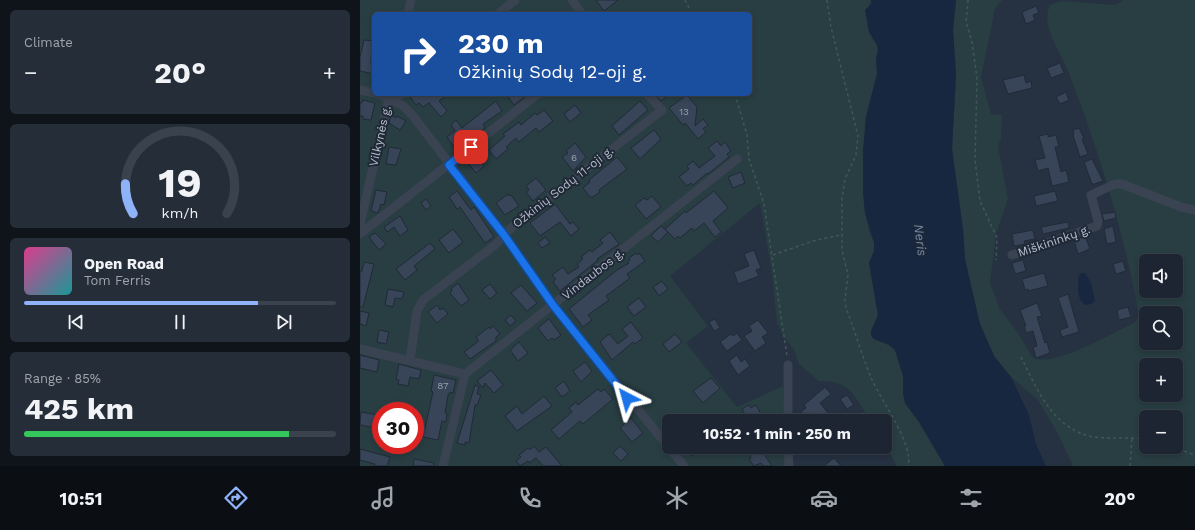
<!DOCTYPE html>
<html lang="en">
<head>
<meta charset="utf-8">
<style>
	body { margin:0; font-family:"Work Sans",sans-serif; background:#252d39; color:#f1f3f6; height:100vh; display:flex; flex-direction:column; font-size:15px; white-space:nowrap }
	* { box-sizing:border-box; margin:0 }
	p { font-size:13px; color:#a0a5ab }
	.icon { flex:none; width:22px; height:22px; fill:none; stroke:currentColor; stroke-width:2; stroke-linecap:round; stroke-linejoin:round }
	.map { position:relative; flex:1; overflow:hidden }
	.side { display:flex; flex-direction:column; gap:10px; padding:10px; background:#0f141b; width:360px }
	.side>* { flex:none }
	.guide { position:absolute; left:12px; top:12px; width:380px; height:84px; border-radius:6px; box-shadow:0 2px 6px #0003,0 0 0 1px #3a424d; background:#1a4fa0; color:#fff; overflow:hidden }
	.tools { position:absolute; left:779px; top:254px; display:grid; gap:8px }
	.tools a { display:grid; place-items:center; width:44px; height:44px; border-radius:6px; background:#1c2531; box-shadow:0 2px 6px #0003,0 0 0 1px #3a424d; font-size:20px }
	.speed { position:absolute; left:12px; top:402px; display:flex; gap:8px; font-size:20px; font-weight:700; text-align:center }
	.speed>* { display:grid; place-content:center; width:52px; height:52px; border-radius:50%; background:#1c2531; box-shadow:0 2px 6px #0003,0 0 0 1px #3a424d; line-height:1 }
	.speed .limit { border:6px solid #d22; background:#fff; color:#111 }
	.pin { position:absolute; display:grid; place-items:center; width:34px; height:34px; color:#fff; margin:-17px; border-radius:8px; box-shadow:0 2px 6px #0006 }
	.me { position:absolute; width:44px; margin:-22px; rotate:321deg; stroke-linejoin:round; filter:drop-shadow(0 0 3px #0008) }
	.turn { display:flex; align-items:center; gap:14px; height:84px; padding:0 20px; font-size:18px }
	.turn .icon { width:52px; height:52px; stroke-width:2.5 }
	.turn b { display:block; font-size:28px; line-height:34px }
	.big { font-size:30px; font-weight:700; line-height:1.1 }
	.side .tile { flex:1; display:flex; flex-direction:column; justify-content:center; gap:6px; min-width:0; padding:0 14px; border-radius:6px; background:#252d39 }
	.side .dial { align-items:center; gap:0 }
	.dial svg { height:104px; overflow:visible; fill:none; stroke:#3a424d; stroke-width:7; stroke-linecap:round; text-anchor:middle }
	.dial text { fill:#f1f3f6; stroke:none }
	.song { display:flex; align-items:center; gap:12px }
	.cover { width:48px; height:48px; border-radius:6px; background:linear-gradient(135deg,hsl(330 70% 55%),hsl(180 70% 35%)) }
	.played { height:4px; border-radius:2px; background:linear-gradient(90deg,#8fb3f9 75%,#3a424d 75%) }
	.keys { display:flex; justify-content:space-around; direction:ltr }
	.heat { display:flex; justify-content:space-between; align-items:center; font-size:22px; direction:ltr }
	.charge { height:6px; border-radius:3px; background:linear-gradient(90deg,#34c759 85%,#3a424d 0) }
	.trip { position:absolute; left:302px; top:414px; width:230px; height:40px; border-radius:6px; background:#1c2531; box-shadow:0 2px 6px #0003,0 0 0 1px #3a424d; font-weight:700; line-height:40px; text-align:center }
	.dock { display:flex; height:64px; justify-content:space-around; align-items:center; background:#0b0f14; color:#a0a5ab }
	.dock .icon { width:28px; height:28px }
	.dock .current { color:#8fb3f9 }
	.dock b { font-size:18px; color:#f1f3f6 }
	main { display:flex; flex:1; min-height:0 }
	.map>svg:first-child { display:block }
	.green { fill:#283e42; fill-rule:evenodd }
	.water { fill:#182740 }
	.building { fill:#384457; stroke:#212a38 }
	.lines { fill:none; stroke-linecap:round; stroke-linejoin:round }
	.path { stroke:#41575a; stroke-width:1.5; stroke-dasharray:3 3; stroke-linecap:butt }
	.street { stroke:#3a4351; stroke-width:9 }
	.route-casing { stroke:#114b97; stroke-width:10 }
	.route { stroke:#1a73e8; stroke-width:7 }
	.labels { text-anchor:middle; stroke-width:4; stroke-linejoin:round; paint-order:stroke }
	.number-label { font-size:10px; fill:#959eac }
	.street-label { font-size:12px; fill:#b7becb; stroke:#1f2836 }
	.water-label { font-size:13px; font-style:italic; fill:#7087aa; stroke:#1f2836 }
</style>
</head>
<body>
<main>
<section class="side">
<div class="tile"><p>Climate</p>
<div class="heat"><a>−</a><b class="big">20°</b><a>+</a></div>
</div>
<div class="tile dial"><svg viewBox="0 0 100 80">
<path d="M14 69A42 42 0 1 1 86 69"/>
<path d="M14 69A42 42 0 0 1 8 46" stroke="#8fb3f9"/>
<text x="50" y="56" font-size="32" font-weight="700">19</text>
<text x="50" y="72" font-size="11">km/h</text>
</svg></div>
<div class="tile">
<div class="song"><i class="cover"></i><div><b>Open Road</b><p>Tom Ferris</p></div></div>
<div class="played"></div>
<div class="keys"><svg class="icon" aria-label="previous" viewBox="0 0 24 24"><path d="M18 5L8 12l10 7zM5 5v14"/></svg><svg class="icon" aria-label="pause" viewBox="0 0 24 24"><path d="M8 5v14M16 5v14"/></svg><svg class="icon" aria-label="next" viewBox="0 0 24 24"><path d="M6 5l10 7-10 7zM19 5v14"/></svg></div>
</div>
<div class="tile"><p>Range · 85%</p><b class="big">425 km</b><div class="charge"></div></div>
</section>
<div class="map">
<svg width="835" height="466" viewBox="0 0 835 466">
	<rect width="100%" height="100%" fill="#263141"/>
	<!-- green -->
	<g class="green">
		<path d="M0,0H511L509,7L512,38L517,45L518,51L516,58L517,74L506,117L503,192L505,213L510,234L514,242V251L509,263L518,316L511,331L514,339L529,345L535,350L543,376V393L545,403L559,422L585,466H537L525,445V421H510C494,396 492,381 459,381L439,364L434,350L422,334L417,323L412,273L400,203L310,276L348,326L326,343L377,407L423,386L424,421H309V447H425L426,466H0ZM14,14H390V94H14ZM21,411H55V445H21Z"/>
		<path d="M596,0H642L635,9L621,77L631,114L642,115L641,138L638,146L648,199L636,234L630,283L640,309L658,333L673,358C695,367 752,333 774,323L779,316C764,232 739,151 708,71C700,51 680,26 690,5L701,1L755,5L763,0H835V466H713L697,432L677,399L651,377L634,356L620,324L611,289L605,259L603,229L592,149L596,75L593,30ZM786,261H816V291H786ZM786,313H816V343H786ZM786,365H816V395H786ZM786,417H816V447H786Z"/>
	</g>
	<!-- water -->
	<g class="water">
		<path d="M511,0H596L593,30L596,75L592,149L603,229L605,259L620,324L634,356L651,377L669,415L676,444L686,466H585L559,422L545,403L543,393V376L535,350L529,345L514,339L511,336V331L518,315L509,263L514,251V242L505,213L503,192V150L506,117L517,74L516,58L518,51L517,45L509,32L505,10L512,3Z"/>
		<path d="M721,273H725L731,283L735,301L731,304L726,305C716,300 718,284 719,275Z"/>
	</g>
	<!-- building -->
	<g class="building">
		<path d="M236,0H258L244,11Z"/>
		<path d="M676,6L679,13L673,15L675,20L666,24L662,12Z"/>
		<path d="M4,40L14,41L11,59V64L14,65V74L0,71V57Z"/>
		<path d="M700,63L704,73L691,78L687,68Z"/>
		<path d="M664,75L666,83L671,81L672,88L648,94L643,80Z"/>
		<path d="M706,92L709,100L700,104L696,97Z"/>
		<path d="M48,94H88L79,101L87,111L81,117L69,103L63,107L59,103L56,105Z"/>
		<path d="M146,94H168L154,105Z"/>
		<path d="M295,94H309L301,101Z"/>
		<path d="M327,95L337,107L335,126L343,119L348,125L343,129L346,132L338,139L325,123L323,125L309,108Z"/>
		<path d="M3,100L15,103L11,120L3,119V116H0V103H2Z"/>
		<path d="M136,101L142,111L123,124L125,128L103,143L104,144L96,150L87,137L95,131L91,125L96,120L102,128Z"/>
		<path d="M280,101L288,110L259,135L252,126Z"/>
		<path d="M215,105L221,113L210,122L204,114Z"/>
		<path d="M184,110L193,121L179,132L176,128L159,142L156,138L146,147L148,149L136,159L129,150L145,136L143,134L159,122L161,125L175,113L177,115Z"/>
		<path d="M31,115L36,118L37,116L46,121L40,130L29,123Z"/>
		<path d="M719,128L724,138L722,139L728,154L720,157L713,135L714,134L713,130Z"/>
		<path d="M294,130L301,139L280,159L271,148Z"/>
		<path d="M688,134V137L696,135L699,147H695L701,172L706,170L709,182L692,186L688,168L678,171L675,160L685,158L679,136Z"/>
		<path d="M357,141L361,146L365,142L371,151L367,154L369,157L348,174L347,173L333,185L331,183L327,186L319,177L329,169L327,166L333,161L339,168L355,156L348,148Z"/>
		<path d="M215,143L226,157L213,171L202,157L208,153L206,151Z"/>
		<path d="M29,147L41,149L36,165L26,164Z"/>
		<path d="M257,157L267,169L239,190L240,192L233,197H230L223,188L230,182L229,180Z"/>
		<path d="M117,158L124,166L116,173L109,164Z"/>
		<path d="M732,159L743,181L734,184H732L724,162Z"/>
		<path d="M381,172L385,183L373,188L368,177Z"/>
		<path d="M176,178L186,190L173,201L166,192L169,190L166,186Z"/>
		<path d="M16,190L27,192L24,205L21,204L18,213L11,211Z"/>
		<path d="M97,191L111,210L114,207L134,237L125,243L100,207L97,209L89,197Z"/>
		<path d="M354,191L368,208L353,221L361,232L355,237L344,223L334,231L332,228L320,238L318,236L315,239L305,229L325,211L326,213Z"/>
		<path d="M695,191L698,201L676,206L674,196Z"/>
		<path d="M148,194L149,196L151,195L159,206L145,215L136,203Z"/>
		<path d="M292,196L301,207L286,219L275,205L284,198L287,200Z"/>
		<path d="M66,199L71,206L66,210L61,203Z"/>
		<path d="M195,204L210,224L213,222L219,229L211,236L200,222L180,236L170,223Z"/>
		<path d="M755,212L756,218L744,221L742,214Z"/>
		<path d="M40,216L48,230L40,236L34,227L27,232L24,227Z"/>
		<path d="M708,222L709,228L683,234L681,227Z"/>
		<path d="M301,226L308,232L298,242L291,236Z"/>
		<path d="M753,226L756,242L747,244L744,229Z"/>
		<path d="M93,229L103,242L89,253L79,240Z"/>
		<path d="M673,230L675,239L664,241L665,244L654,246L652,234Z"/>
		<path d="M250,232L259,244L237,259L238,260L200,291L193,282L196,279L192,275L203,267L208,274L219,267L217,264L223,259L221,257L230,250L232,252L243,243L240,240Z"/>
		<path d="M15,233L26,244L19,250L9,237Z"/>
		<path d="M725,236L730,249L718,254L714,240Z"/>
		<path d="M185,237L190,243L182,248L178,243Z"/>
		<path d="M70,243L75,249L54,266L57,270L45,280L36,269Z"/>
		<path d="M394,250L401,268L396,270L399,276L378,284L374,272L389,266L384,254Z"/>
		<path d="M276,253L277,255L279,253L285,261L267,274L270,278L246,296L249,300L228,315L232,320L223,327L209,309L257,270L269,263L268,262L270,260L269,258Z"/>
		<path d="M663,260L666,271L655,274L652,263Z"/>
		<path d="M763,261L766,271L756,274L753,264Z"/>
		<path d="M4,262L14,264L3,307H0V271H2Z"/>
		<path d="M684,273L688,286L668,291V289L665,290L662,279Z"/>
		<path d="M302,281L308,289L299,296L293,287Z"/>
		<path d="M98,283L109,300L101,306L90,293L92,291L91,289Z"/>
		<path d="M130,284L137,293L130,299L122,290Z"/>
		<path d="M161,285L177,303L167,311L151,293Z"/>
		<path d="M28,289L44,292L42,299L35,298L33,307L25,305Z"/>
		<path d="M708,294L719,332L702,337L700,330L708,327L698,298Z"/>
		<path d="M279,298L286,307L274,316L267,307Z"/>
		<path d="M677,303L682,316L677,317L685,343L687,342L690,353L676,358L673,347L677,346L673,331L666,333L664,326H666L660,310Z"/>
		<path d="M77,305L80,310L83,308L88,314L77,323L68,312Z"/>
		<path d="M768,307L771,317L759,320L757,310Z"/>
		<path d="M0,311L9,313L6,326L0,324Z"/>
		<path d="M151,315L156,321L150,326L145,320Z"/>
		<path d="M189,319L201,335L194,340L192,338L188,341L178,328Z"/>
		<path d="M355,319L360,328L354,331L349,322Z"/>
		<path d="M398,320L408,333L402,337L406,343L395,351L384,336L392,331L389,326Z"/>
		<path d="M271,322L283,338L275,344L273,342L252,360L240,342L249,334L258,344L268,336L262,329Z"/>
		<path d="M133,326L140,334L136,337V341L110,359L104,352L119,341L116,337L129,327L130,329Z"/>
		<path d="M19,330L29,332L26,344L17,342Z"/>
		<path d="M377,333L382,340L367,351L360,342L371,334L373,336Z"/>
		<path d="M315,334L322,342L309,352L303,344Z"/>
		<path d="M159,342L168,353L158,361L150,350Z"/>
		<path d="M0,355L19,360L17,372L0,368Z"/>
		<path d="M377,355L381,362L385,359L390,366L378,375L369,361Z"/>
		<path d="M225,362L232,371L221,382L213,371Z"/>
		<path d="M39,364L61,370L59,379L50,377L48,386L38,384L39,380L36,379Z"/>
		<path d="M131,370L143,385L134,393L125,383L123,388L117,381Z"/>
		<path d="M74,375L96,380L93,393L90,392L88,395L85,413H87L86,422L82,421L78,440L63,437L73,392L71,391Z"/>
		<path d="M351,378L360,388L343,403L333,391Z"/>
		<path d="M204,381L210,391L202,397L195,388Z"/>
		<path d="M115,385L119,387L117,394L121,395L117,405H115L109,443L105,442V445L97,443Z"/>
		<path d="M465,387L471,394L460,403L472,418L468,421H458L454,416L448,420L441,412L446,408L444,405Z"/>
		<path d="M238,389L241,392L244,389L253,399L223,424L220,421L199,439L191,430L212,412L209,408L216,402L218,405Z"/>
		<path d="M487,395L494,405L487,409L480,399Z"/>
		<path d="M184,396L192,406L157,431L145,416L157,406L162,414Z"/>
		<path d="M389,405L391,408L396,405L401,414L389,421L382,409Z"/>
		<path d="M503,411L510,421H500L496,415Z"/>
		<path d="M1,412L18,415L16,428L0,425Z"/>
		<path d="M271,418L283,433L272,442L260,428Z"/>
		<path d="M174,446L179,452L186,447L202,466H183L176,458L169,463L168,461L160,466L156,461L161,457L159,455L168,448L170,450Z"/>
		<path d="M260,446L268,454L261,461L253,453Z"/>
		<path d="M324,447H342L332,456Z"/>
		<path d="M400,448L412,466H403L401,463L394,466L389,459L391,458L390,455Z"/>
		<path d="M0,449L30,457L27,466H14L15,464L0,460Z"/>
		<path d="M474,458L481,466H464Z"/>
		<path d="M54,459L74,463V466H53Z"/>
	</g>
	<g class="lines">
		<!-- path -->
		<g class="path">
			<path d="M325,0L332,14"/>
			<path d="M467,0L471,27L498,136L496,155L485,179L482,198V250L488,275L485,299L486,308C495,331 502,356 512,380C521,400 554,445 548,466"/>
			<path d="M608,0L606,22L612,42L617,78L615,160L620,201L637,238L636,260"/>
			<path d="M375,94L387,135L389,159L404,204L427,356"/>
			<path d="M413,255L453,241L480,235"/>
			<path d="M661,357C677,389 693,430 734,437C751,439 769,437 786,439"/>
			<path d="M813,447L835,455"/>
			<path d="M770,466L772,438"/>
		</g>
		<!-- street -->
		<g class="street">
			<path d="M212,0L222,14"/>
			<path d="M48,14L51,0"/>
			<path d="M138,14L155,0"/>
			<path d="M0,90L14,93"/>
			<path d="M18,94L42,105L53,116L144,235L193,305L324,466"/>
			<path d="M29,98L42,94"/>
			<path d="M0,224L30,94"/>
			<path d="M0,234L178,94"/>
			<path d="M652,255L737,226L738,221L731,195L755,184H762L821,207L835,210"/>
			<path d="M0,349L105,374"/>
			<path d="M50,360L57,311L63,300L135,245L151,228L302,110L287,94"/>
			<path d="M428,365V421"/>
			<path d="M428,447L429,466"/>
			<path d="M83,466L105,374L377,159"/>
		</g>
	</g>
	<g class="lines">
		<defs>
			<path id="route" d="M111,147L89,165L144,235L193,305L267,398"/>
		</defs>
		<!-- route casing -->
		<use href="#route" class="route-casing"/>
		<!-- route -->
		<use href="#route" class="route"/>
	</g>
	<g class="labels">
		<!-- number labels -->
		<g class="number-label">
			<text x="324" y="115">13</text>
			<text x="214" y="161">6</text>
			<text x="83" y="389">87</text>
		</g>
		<!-- street labels -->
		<g class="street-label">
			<text transform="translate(20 136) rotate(-77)" y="4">Vilkynės g.</text>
			<text transform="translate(203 187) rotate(-38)" y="4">Ožkinių Sodų 11-oji g.</text>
			<text transform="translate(694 241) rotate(-19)" y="4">Miškininkų g.</text>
			<text transform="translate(233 274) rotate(-38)" y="4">Vindaubos g.</text>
		</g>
		<!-- water labels -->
		<g class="water-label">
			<text transform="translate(561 240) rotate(83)" y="5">Neris</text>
		</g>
	</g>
</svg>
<div class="tools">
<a><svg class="icon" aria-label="sound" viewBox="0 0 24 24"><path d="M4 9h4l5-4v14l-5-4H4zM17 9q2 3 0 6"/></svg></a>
<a><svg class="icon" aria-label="search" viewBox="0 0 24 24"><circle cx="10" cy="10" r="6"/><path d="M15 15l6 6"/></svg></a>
<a>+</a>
<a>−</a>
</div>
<div class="speed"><div class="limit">30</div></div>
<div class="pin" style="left:111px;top:147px;background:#d93025"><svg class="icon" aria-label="arrive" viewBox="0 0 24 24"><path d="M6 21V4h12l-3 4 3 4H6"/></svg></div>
<svg class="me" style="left:267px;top:398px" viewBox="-20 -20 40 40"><path d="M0-17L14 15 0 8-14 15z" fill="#1a73e8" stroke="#fff" stroke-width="4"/></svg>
<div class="trip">10:52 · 1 min · 250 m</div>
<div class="guide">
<div class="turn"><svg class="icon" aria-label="right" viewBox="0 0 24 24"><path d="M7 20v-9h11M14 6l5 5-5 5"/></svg><div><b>230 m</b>Ožkinių Sodų 12-oji g.</div></div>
</div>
</div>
</main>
<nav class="dock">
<b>10:51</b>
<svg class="icon current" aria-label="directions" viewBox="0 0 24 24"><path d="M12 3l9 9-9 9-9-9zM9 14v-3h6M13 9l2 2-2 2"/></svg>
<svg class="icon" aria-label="music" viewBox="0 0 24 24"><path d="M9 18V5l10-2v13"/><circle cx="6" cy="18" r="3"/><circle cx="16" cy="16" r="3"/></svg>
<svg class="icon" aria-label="phone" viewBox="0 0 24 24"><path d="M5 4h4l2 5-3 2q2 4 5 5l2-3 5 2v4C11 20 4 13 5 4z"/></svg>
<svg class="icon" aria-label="climate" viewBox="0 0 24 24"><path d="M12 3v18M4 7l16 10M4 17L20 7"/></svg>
<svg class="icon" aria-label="car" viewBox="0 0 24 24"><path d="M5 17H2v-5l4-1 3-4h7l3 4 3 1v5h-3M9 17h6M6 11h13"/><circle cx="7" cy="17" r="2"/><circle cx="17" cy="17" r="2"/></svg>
<svg class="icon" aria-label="filters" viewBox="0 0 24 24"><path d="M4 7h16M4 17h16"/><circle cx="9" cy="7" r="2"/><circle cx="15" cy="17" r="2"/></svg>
<b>20°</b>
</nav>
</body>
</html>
